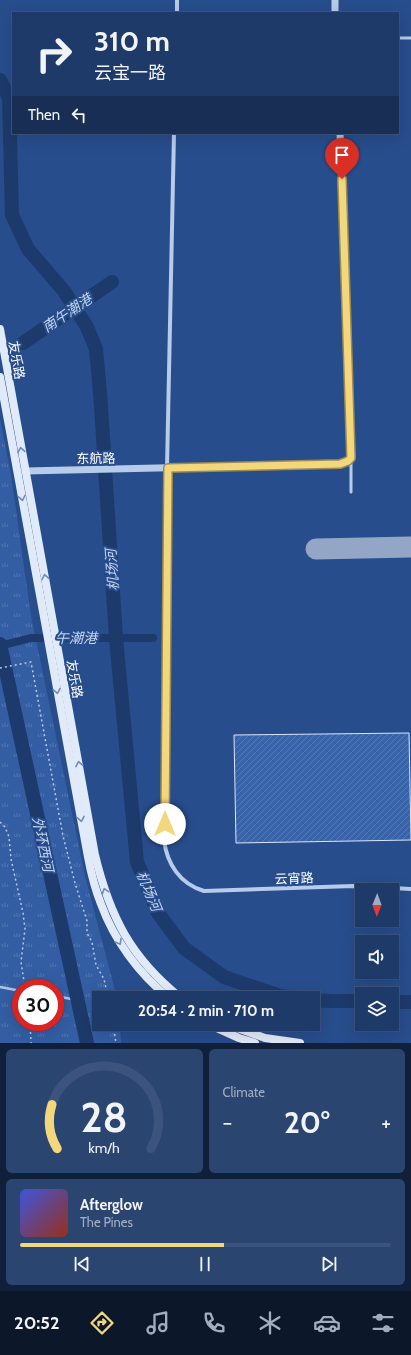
<!DOCTYPE html>
<html lang="en">
<head>
<meta charset="utf-8">
<style>
	body { margin:0; font-family:Cabin,"Noto Sans SC",sans-serif; background:#2b4571; color:#f1f3f6; height:100vh; display:flex; flex-direction:column; font-size:15px; white-space:nowrap }
	* { box-sizing:border-box; margin:0 }
	p { font-size:13px; color:#a1adc0 }
	.icon { flex:none; width:22px; height:22px; fill:none; stroke:currentColor; stroke-width:2; stroke-linecap:round; stroke-linejoin:round }
	.map { position:relative; height:1043px; overflow:hidden }
	.drawer { display:flex; flex-direction:column; gap:6px; padding:6px; background:#10203a; flex:1 }
	.drawer>* { flex:none }
	.hud { position:absolute; left:12px; top:12px; width:387px; height:122px; border-radius:0px; box-shadow:0 4px 16px #0002,0 0 0 1px #3c547d; background:#1e3a69; color:#f1f3f6; overflow:hidden }
	.needle { width:26px; rotate:181deg }
	.tools { position:absolute; left:355px; top:883px; display:grid; gap:8px }
	.tools a { display:grid; place-items:center; width:44px; height:44px; border-radius:0px; background:#1e3a69; box-shadow:0 4px 16px #0002,0 0 0 1px #3c547d; font-size:20px }
	.speed { position:absolute; left:12px; top:979px; display:flex; gap:8px; font-size:20px; font-weight:700; text-align:center }
	.speed>* { display:grid; place-content:center; width:52px; height:52px; border-radius:50%; background:#1e3a69; box-shadow:0 4px 16px #0002,0 0 0 1px #3c547d; line-height:1 }
	.speed .limit { border:6px solid #d22; background:#fff; color:#111 }
	.pin { position:absolute; display:grid; place-items:center; width:34px; height:34px; color:#fff; margin:-41px -17px; border-radius:50% 50% 50% 0; rotate:-45deg; box-shadow:0 0 4px #0007 }
	.pin .icon { rotate:45deg }
	.me { position:absolute; width:44px; margin:-22px; rotate:0deg; stroke-linejoin:round; filter:drop-shadow(0 0 3px #0008) }
	.turn { display:flex; align-items:center; gap:14px; height:84px; padding:0 16px; font-size:18px }
	.turn .icon { width:52px; height:52px; stroke-width:2.5 }
	.turn b { display:block; font-size:28px; line-height:34px }
	.then { display:flex; align-items:center; height:38px; padding:0 16px; background:#0003; gap:8px; font-size:15px }
	.big { font-size:30px; font-weight:700; line-height:1.1 }
	.drawer .card { flex:1; display:flex; flex-direction:column; justify-content:center; gap:6px; min-width:0; padding:0 14px; border-radius:6px; background:#2b4571 }
	.drawer .dial { align-items:center; gap:0 }
	.dial svg { height:104px; overflow:visible; fill:none; stroke:#3c547d; stroke-width:7; stroke-linecap:round; text-anchor:middle }
	.dial text { fill:#f1f3f6; stroke:none }
	.song { display:flex; align-items:center; gap:12px }
	.cover { width:48px; height:48px; border-radius:6px; background:linear-gradient(135deg,hsl(230 70% 55%),hsl(10 70% 35%)) }
	.played { height:4px; border-radius:2px; background:linear-gradient(90deg,#f2d77d 55%,#3c547d 55%) }
	.keys { display:flex; justify-content:space-around; direction:ltr }
	.heat { display:flex; justify-content:space-between; align-items:center; font-size:22px; direction:ltr }
	.drawer .tiles { flex:1; display:grid; gap:6px; grid-template-columns:1fr 1fr }
	.card:last-child { grid-column:span 2 }
	.trip { position:absolute; left:92px; top:991px; width:228px; height:40px; border-radius:0px; background:#1e3a69; box-shadow:0 4px 16px #0002,0 0 0 1px #3c547d; font-weight:700; line-height:40px; text-align:center }
	.menu { display:flex; height:64px; justify-content:space-around; align-items:center; background:#0c172a; color:#a1adc0 }
	.menu .icon { width:28px; height:28px }
	.menu .active { color:#f2d77d }
	.menu b { font-size:18px; color:#f1f3f6 }
	.map>svg:first-child { display:block }
	.grass { fill:url(#grass-tufts); fill-rule:evenodd }
	.lines { fill:none; stroke-linecap:round; stroke-linejoin:round }
	.stream { stroke:#acc5ea; stroke-width:2.5 }
	.canal { stroke:#1d3a6c; stroke-width:8 }
	.river { stroke:#1d3a6c; stroke-width:14 }
	.taxiway { stroke:#94a6c6; stroke-width:21 }
	.building { fill:url(#building-hatch); stroke:#dbe6f8 }
	.path { stroke:#b7cbea; stroke-width:1.5; stroke-dasharray:2 3; stroke-linecap:butt }
	.service { stroke:#b7cbea; stroke-width:3 }
	.minor { stroke:#b7cbea; stroke-width:4 }
	.tertiary { stroke:#b7cbea; stroke-width:7 }
	.secondary { stroke:#e1eaf8; stroke-width:8 }
	.oneway { stroke:#728cb7 }
	.route-casing { stroke:#9d8c51; stroke-width:10 }
	.route { stroke:#f2d77d; stroke-width:7 }
	.labels { text-anchor:middle; stroke-width:4; stroke-linejoin:round; paint-order:stroke }
	.street-label { font-size:13px; fill:#fff; stroke:#284d8c }
	.water-label { font-size:14px; font-style:italic; fill:#c3d5f1; stroke:#284d8c }
</style>
</head>
<body>
<div class="map">
<svg width="411" height="1043" viewBox="0 0 411 1043">
	<defs>
		<pattern id="grass-tufts" width="24" height="20" patternUnits="userSpaceOnUse"><rect width="24" height="20" fill="#335ea3"/><path d="M3 7l-1-3M5 7V3M7 7l1-3M15 17l-1-3M17 17v-4M19 17l1-3" fill="none" stroke="#5276b1"/></pattern>
		<pattern id="building-hatch" width="6" height="6" patternUnits="userSpaceOnUse"><rect width="6" height="6" fill="#3963a8"/><path d="M-1 1l2-2M0 6l6-6M5 7l2-2" fill="none" stroke="#577ab5"/></pattern>
	</defs>
	<rect width="100%" height="100%" fill="#284d8c"/>
	<!-- grass -->
	<path class="grass" d="M0,419L11,475L31,616L85,876L117,998H99V1024H120L121,1043H0ZM21,988H55V1022H21Z"/>
	<g class="lines">
		<!-- stream -->
		<g class="stream">
			<path d="M0,987L21,991"/>
			<path d="M55,996L77,1000"/>
		</g>
		<!-- canal -->
		<path class="canal" d="M0,646L31,638H153"/>
		<!-- river -->
		<g class="river">
			<path d="M0,80L9,98L12,215L28,249L64,291L87,327L96,349L100,392L116,638L137,862L158,913L184,948L224,977L280,996L299,998"/>
			<path d="M23,343L112,282"/>
			<path d="M0,644L87,1043"/>
			<path d="M313,1000L328,1001H362"/>
			<path d="M392,1002H411"/>
		</g>
		<!-- taxiway -->
		<path class="taxiway" d="M316,549L411,547"/>
	</g>
	<!-- building -->
	<path class="building" d="M409,733L411,840L236,843L234,735Z"/>
	<g class="lines">
		<!-- path -->
		<g class="path">
			<path d="M0,668L31,662L63,836L75,883L87,921V933L92,942L96,965L104,979L108,998"/>
			<path d="M0,822L5,827L9,837L11,859L23,913L25,929L21,962L25,988"/>
			<path d="M30,1022L31,1043"/>
			<path d="M113,1024L116,1043"/>
		</g>
		<!-- service -->
		<g class="service">
			<path d="M398,38H411"/>
			<path d="M351,460V492"/>
		</g>
		<!-- minor -->
		<g class="minor">
			<path d="M177,13V0"/>
			<path d="M174,133L167,468L164,840C167,864 180,884 204,891L353,886L411,889"/>
		</g>
		<!-- tertiary -->
		<g class="tertiary">
			<path d="M335,0V13"/>
			<path d="M25,471L340,464L348,461L351,459L340,133"/>
		</g>
		<!-- secondary -->
		<g class="secondary">
			<path d="M0,329L95,855C110,917 131,958 181,998"/>
			<path d="M0,377L88,857C91,873 95,889 101,904C114,940 139,974 169,998"/>
			<path d="M208,1024L239,1038L255,1043"/>
			<path d="M226,1024L265,1038L300,1043"/>
		</g>
	</g>
	<!-- one-way arrows -->
	<defs><path id="oneway-chevron" d="M-2-3.5L2.5 0L-2 3.5" fill="none" stroke-width="1.6" stroke-linecap="round" stroke-linejoin="round"/></defs>
	<g class="oneway">
		<use href="#oneway-chevron" transform="translate(21 450) rotate(-100)"/>
		<use href="#oneway-chevron" transform="translate(22 498) rotate(79)"/>
		<use href="#oneway-chevron" transform="translate(45 577) rotate(-100)"/>
		<use href="#oneway-chevron" transform="translate(57 691) rotate(80)"/>
		<use href="#oneway-chevron" transform="translate(79 764) rotate(-100)"/>
		<use href="#oneway-chevron" transform="translate(81 819) rotate(80)"/>
		<use href="#oneway-chevron" transform="translate(105 891) rotate(-108)"/>
		<use href="#oneway-chevron" transform="translate(119 942) rotate(59)"/>
	</g>
	<g class="lines">
		<defs>
			<path id="route" d="M165,824L168,468L340,464L348,461L351,458L342,179"/>
		</defs>
		<!-- route casing -->
		<use href="#route" class="route-casing"/>
		<!-- route -->
		<use href="#route" class="route"/>
	</g>
	<g class="labels">
		<!-- street labels -->
		<g class="street-label">
			<text transform="translate(17 360) rotate(80)" y="5">友乐路</text>
			<text transform="translate(96 458) rotate(-1)" y="5">东航路</text>
			<text transform="translate(75 679) rotate(80)" y="5">友乐路</text>
			<text transform="translate(294 878) rotate(-2)" y="5">云宵路</text>
		</g>
		<!-- water labels -->
		<g class="water-label">
			<text transform="translate(67 313) rotate(-34)" y="5">南午潮港</text>
			<text transform="translate(112 570) rotate(-94)" y="5">机场河</text>
			<text x="76" y="643">午潮港</text>
			<text transform="translate(43 844) rotate(78)" y="5">外环西河</text>
			<text transform="translate(149 891) rotate(67)" y="5">机场河</text>
		</g>
	</g>
</svg>
<div class="tools">
<a><svg class="needle" viewBox="-14 -14 28 28"><path d="M0-13l5 13h-10z" fill="#e53935"/><path d="M0 13l5-13h-10z" fill="#a1adc0"/></svg></a>
<a><svg class="icon" aria-label="sound" viewBox="0 0 24 24"><path d="M4 9h4l5-4v14l-5-4H4zM17 9q2 3 0 6"/></svg></a>
<a><svg class="icon" aria-label="layers" viewBox="0 0 24 24"><path d="M12 4l9 5-9 5-9-5zM3 14l9 5 9-5"/></svg></a>
</div>
<div class="speed"><div class="limit">30</div></div>
<div class="pin" style="left:342px;top:179px;background:#d93025"><svg class="icon" aria-label="arrive" viewBox="0 0 24 24"><path d="M6 21V4h12l-3 4 3 4H6"/></svg></div>
<svg class="me" style="left:165px;top:824px" viewBox="-20 -20 40 40"><circle r="19" fill="#fff"/><path d="M0-13L10 11 0 6-10 11z" fill="#f2d77d"/></svg>
<div class="trip">20:54 · 2 min · 710 m</div>
<div class="hud">
<div class="turn"><svg class="icon" aria-label="right" viewBox="0 0 24 24"><path d="M7 20v-9h11M14 6l5 5-5 5"/></svg><div><b>310 m</b>云宝一路</div></div>
<div class="then">Then<svg class="icon" aria-label="left" viewBox="0 0 24 24"><path d="M17 20v-9H6M10 6l-5 5 5 5"/></svg></div>
</div>
</div>
<section class="drawer">
<div class="tiles">
<div class="card dial"><svg viewBox="0 0 100 80">
<path d="M14 69A42 42 0 1 1 86 69"/>
<path d="M14 69A42 42 0 0 1 10 35" stroke="#f2d77d"/>
<text x="50" y="56" font-size="32" font-weight="700">28</text>
<text x="50" y="72" font-size="11">km/h</text>
</svg></div>
<div class="card"><p>Climate</p>
<div class="heat"><a>−</a><b class="big">20°</b><a>+</a></div>
</div>
<div class="card">
<div class="song"><i class="cover"></i><div><b>Afterglow</b><p>The Pines</p></div></div>
<div class="played"></div>
<div class="keys"><svg class="icon" aria-label="previous" viewBox="0 0 24 24"><path d="M18 5L8 12l10 7zM5 5v14"/></svg><svg class="icon" aria-label="pause" viewBox="0 0 24 24"><path d="M8 5v14M16 5v14"/></svg><svg class="icon" aria-label="next" viewBox="0 0 24 24"><path d="M6 5l10 7-10 7zM19 5v14"/></svg></div>
</div>
</div>
</section>
<nav class="menu">
<b>20:52</b>
<svg class="icon active" aria-label="directions" viewBox="0 0 24 24"><path d="M12 3l9 9-9 9-9-9zM9 14v-3h6M13 9l2 2-2 2"/></svg>
<svg class="icon" aria-label="music" viewBox="0 0 24 24"><path d="M9 18V5l10-2v13"/><circle cx="6" cy="18" r="3"/><circle cx="16" cy="16" r="3"/></svg>
<svg class="icon" aria-label="phone" viewBox="0 0 24 24"><path d="M5 4h4l2 5-3 2q2 4 5 5l2-3 5 2v4C11 20 4 13 5 4z"/></svg>
<svg class="icon" aria-label="climate" viewBox="0 0 24 24"><path d="M12 3v18M4 7l16 10M4 17L20 7"/></svg>
<svg class="icon" aria-label="car" viewBox="0 0 24 24"><path d="M5 17H2v-5l4-1 3-4h7l3 4 3 1v5h-3M9 17h6M6 11h13"/><circle cx="7" cy="17" r="2"/><circle cx="17" cy="17" r="2"/></svg>
<svg class="icon" aria-label="filters" viewBox="0 0 24 24"><path d="M4 7h16M4 17h16"/><circle cx="9" cy="7" r="2"/><circle cx="15" cy="17" r="2"/></svg>
</nav>
</body>
</html>
